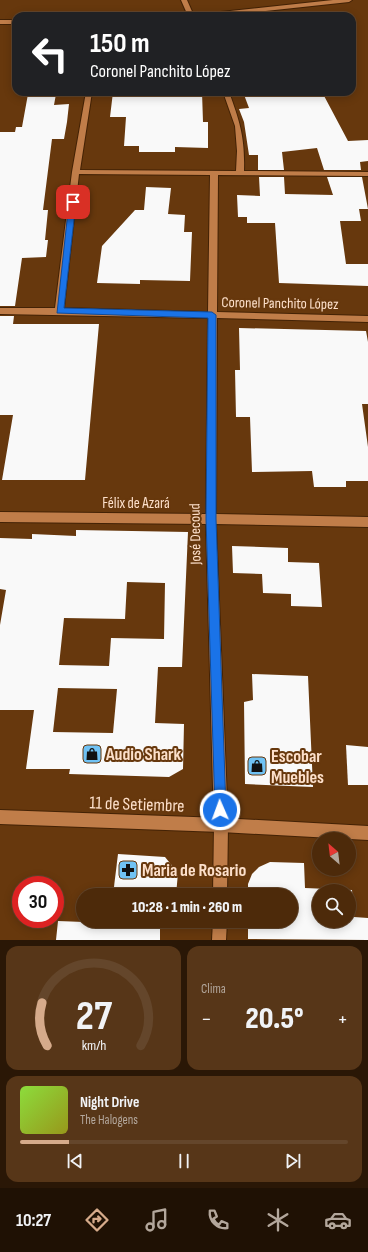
<!DOCTYPE html>
<html lang="es">
<head>
<meta charset="utf-8">
<style>
	body { margin:0; font-family:"Sofia Sans Condensed",sans-serif; background:#573618; color:#f1f3f6; height:100vh; display:flex; flex-direction:column; font-size:15px; white-space:nowrap }
	* { box-sizing:border-box; margin:0 }
	p { font-size:13px; color:#b3a79c }
	.icon { flex:none; width:22px; height:22px; fill:none; stroke:currentColor; stroke-width:2; stroke-linecap:round; stroke-linejoin:round }
	.map { position:relative; height:940px; overflow:hidden }
	.side { display:flex; flex-direction:column; gap:6px; padding:6px; background:#2a1706; flex:1 }
	.side>* { flex:none }
	.top-card { position:absolute; left:12px; top:12px; width:344px; height:84px; border-radius:12px; box-shadow:0 2px 10px #0003,0 0 0 1px #64462b; background:#202124; color:#fff; overflow:hidden }
	.needle { width:26px; rotate:332deg }
	.fabs { position:absolute; left:312px; top:832px; display:grid; gap:8px }
	.fabs a { display:grid; place-items:center; width:44px; height:44px; border-radius:50%; background:#4d2a0a; box-shadow:0 2px 10px #0003,0 0 0 1px #64462b; font-size:20px }
	.speed { position:absolute; left:12px; top:876px; display:flex; gap:8px; font-size:20px; font-weight:700; text-align:center }
	.speed>* { display:grid; place-content:center; width:52px; height:52px; border-radius:50%; background:#4d2a0a; box-shadow:0 2px 10px #0003,0 0 0 1px #64462b; line-height:1 }
	.speed .limit { border:6px solid #d22; background:#fff; color:#111 }
	.pin { position:absolute; display:grid; place-items:center; width:34px; height:34px; color:#fff; margin:-17px; border-radius:8px; box-shadow:0 2px 6px #0006 }
	.me { position:absolute; width:44px; margin:-22px; rotate:358deg; stroke-linejoin:round; filter:drop-shadow(0 0 3px #0008) }
	.turn { display:flex; align-items:center; gap:14px; height:84px; padding:0 12px; font-size:18px }
	.turn .icon { width:52px; height:52px; stroke-width:2.5 }
	.turn b { display:block; font-size:28px; line-height:34px }
	.big { font-size:30px; font-weight:800; line-height:1.1 }
	.side .tile { flex:1; display:flex; flex-direction:column; justify-content:center; gap:6px; min-width:0; padding:0 14px; border-radius:12px; background:#573618 }
	.side .dial { align-items:center; gap:0 }
	.dial svg { height:104px; overflow:visible; fill:none; stroke:#64462b; stroke-width:7; stroke-linecap:round; text-anchor:middle }
	.dial text { fill:#f1f3f6; stroke:none }
	.song { display:flex; align-items:center; gap:12px }
	.cover { width:48px; height:48px; border-radius:6px; background:linear-gradient(135deg,hsl(90 70% 55%),hsl(60 70% 35%)) }
	.played { height:4px; border-radius:2px; background:linear-gradient(90deg,#d6ab8b 15%,#64462b 15%) }
	.keys { display:flex; justify-content:space-around; direction:ltr }
	.heat { display:flex; justify-content:space-between; align-items:center; font-size:22px; direction:ltr }
	.side .tiles { flex:1; display:grid; gap:6px; grid-template-columns:1fr 1fr }
	.tile:last-child { grid-column:span 2 }
	.trip { position:absolute; left:76px; top:888px; width:222px; height:40px; border-radius:20px; background:#4d2a0a; box-shadow:0 2px 10px #0003,0 0 0 1px #64462b; font-weight:800; line-height:40px; text-align:center }
	.tabs { display:flex; height:64px; justify-content:space-around; align-items:center; background:#1f1104; color:#b3a79c }
	.tabs .icon { width:28px; height:28px }
	.tabs .current { color:#d6ab8b }
	.tabs b { font-size:18px; color:#f1f3f6 }
	.map>svg:first-child { display:block }
	.building { fill:#f9f9f9; fill-rule:evenodd }
	.lines { fill:none; stroke-linecap:round; stroke-linejoin:round }
	.street-casing { stroke:#432205; stroke-width:2 }
	.secondary-casing { stroke:#432205; stroke-width:2 }
	.street { fill:#c07d49; fill-rule:evenodd }
	.secondary { fill:#c07d49; fill-rule:evenodd }
	.route { fill:#1a73e8; stroke:#114b97 }
	.labels { text-anchor:middle; stroke-width:4; stroke-linejoin:round; paint-order:stroke }
	.street-label { font-size:15px; fill:#fde0cb; stroke:#67380d }
	.near-poi-label { font-size:18px; font-weight:bold; fill:#fde0cb; stroke:#67380d; text-anchor:start }
	.near-street-label { font-size:18px; fill:#fde0cb; stroke:#67380d }
</style>
</head>
<body>
<div class="map">
<svg width="368" height="940" viewBox="0 0 368 940">
	<rect width="100%" height="100%" fill="#67380d"/>
	<!-- building -->
	<g class="building">
		<path d="M113,92H202L203,122H208V148L175,147V152H139V146H124L126,117H110Z"/>
		<path d="M243,92H322L348,141L368,140V161L360,162L361,170H324L317,148L282,152L284,170H258V155H249L244,122L239,109L249,108Z"/>
		<path d="M28,94H56L54,105L69,104L67,122L64,139H52L43,210H48L45,240H48L46,257L22,258L15,306H0V132H15L16,127H22Z"/>
		<path d="M259,177H284L285,194L333,195L327,177H362L368,209H359L361,221H340L346,264H368V286L279,283L275,223H247V217H238L237,195L260,196Z"/>
		<path d="M146,187L171,188L168,214L185,215L184,232H192L190,281L140,280V284L97,283L102,246L135,210H144Z"/>
		<path d="M0,316H14L13,324H99L85,480H2L13,415H0Z"/>
		<path d="M239,328L366,331L368,342V404H362L368,447V481H346V487H314L312,471L252,472L250,417H236L235,370H240Z"/>
		<path d="M76,530L188,532L182,667H158L155,723L184,724L183,769L169,777L69,774L70,769H26L34,710H0V625L6,590L0,589V538L32,539V534L76,536ZM127,582L165,583L164,639L111,638L109,666L59,665L64,618L125,619ZM58,688L117,689L113,733L53,732Z"/>
		<path d="M232,546L288,548V562L319,563L322,607L291,606V594L263,593L262,574L233,573Z"/>
		<path d="M252,674L308,676L313,787L245,784L244,702L253,700Z"/>
		<path d="M346,745L368,747V785H348Z"/>
		<path d="M118,854L165,857L178,873L176,895H113Z"/>
		<path d="M270,862L304,863L305,888L352,890L354,917L368,918V940L248,939V921H291V895H248V884L252,874L259,867ZM319,891H349V921H319Z"/>
		<path d="M58,921L110,923V921H138L137,924H160V940H56Z"/>
	</g>
	<g class="lines">
		<defs>
			<g id="street">
				<path d="M181,0H187L194,16H188Z"/>
				<path d="M333,0H352L349,2L219,16H199L202,14Z"/>
				<rect x="0" y="20" width="16" height="4"/>
				<path d="M86,92H92L80,170L236,171L237,151L235,126L223,92H229C240,122 245,138 244,171L368,172V176L218,175L217,312L368,316V322L217,318L216,514L368,517V527L216,524L228,825L227,895H213L214,825L206,524L0,522V512L206,514L208,318L0,314V308H55L72,172ZM79,174L210,175L208,312L64,308Z"/>
				<path d="M213,921H227L226,940H212Z"/>
			</g>
			<path id="secondary" d="M0,810L221,818L368,826V840L221,832L0,824Z"/>
		</defs>
		<!-- street casing -->
		<use href="#street" class="street-casing"/>
		<!-- secondary casing -->
		<use href="#secondary" class="secondary-casing"/>
		<!-- street -->
		<use href="#street" class="street"/>
		<!-- secondary -->
		<use href="#secondary" class="secondary"/>
	</g>
	<!-- route -->
	<path class="route" d="M73,200L76,202L64,308L212,312L216,315V519L226,810L225,814L220,815L216,814L215,810L206,519L208,318L57,313L69,202Z"/>
	<!-- icons -->
	<defs>
		<symbol id="shop-square" viewBox="-11 -11 22 22"><rect x="-9" y="-9" width="18" height="18" rx="4" fill="#70c2f4" stroke="#67380d"/><path d="M-5-2.5h2.3a2.7 3.5 0 0 1 5.4 0H5L5.5 6h-11ZM-1.5-2.5h3a1.5 2.3 0 0 0-3 0Z" fill="#111"/></symbol>
		<symbol id="pharmacy-square" viewBox="-11 -11 22 22"><rect x="-9" y="-9" width="18" height="18" rx="4" fill="#70c2f4" stroke="#67380d"/><path d="M-2-6h4v4h4v4h-4v4h-4v-4h-4v-4h4Z" fill="#111"/></symbol>
	</defs>
	<g fill-rule="evenodd">
		<use href="#shop-square" x="81" y="743" width="22" height="22"/>
		<use href="#shop-square" x="246" y="755" width="22" height="22"/>
		<use href="#pharmacy-square" x="117" y="859" width="22" height="22"/>
	</g>
	<g class="labels">
		<!-- street labels -->
		<g class="street-label">
			<text transform="translate(280 303) rotate(1)" y="5">Coronel Panchito López</text>
			<text x="136" y="508">Félix de Azará</text>
			<text transform="translate(195 534) rotate(-91)" y="5">José Decoud</text>
		</g>
		<!-- near-poi labels -->
		<g class="near-poi-label">
			<text x="106" y="760">Audio Shark</text>
			<text x="271" y="762">Escobar<tspan x="271" dy="21">Muebles</tspan></text>
			<text x="142" y="876">Maria de Rosario</text>
		</g>
		<!-- near-street labels -->
		<g class="near-street-label">
			<text transform="translate(137 804) rotate(2)" y="6">11 de Setiembre</text>
		</g>
	</g>
</svg>
<div class="fabs">
<a><svg class="needle" viewBox="-14 -14 28 28"><path d="M0-13l5 13h-10z" fill="#e53935"/><path d="M0 13l5-13h-10z" fill="#b3a79c"/></svg></a>
<a><svg class="icon" aria-label="search" viewBox="0 0 24 24"><circle cx="10" cy="10" r="6"/><path d="M15 15l6 6"/></svg></a>
</div>
<div class="speed"><div class="limit">30</div></div>
<div class="pin" style="left:73px;top:202px;background:#d93025"><svg class="icon" aria-label="arrive" viewBox="0 0 24 24"><path d="M6 21V4h12l-3 4 3 4H6"/></svg></div>
<svg class="me" style="left:220px;top:810px" viewBox="-20 -20 40 40"><circle r="17" fill="#1a73e8" stroke="#fff" stroke-width="3"/><path d="M0-11L8 9 0 5-8 9z" fill="#fff"/></svg>
<div class="trip">10:28 · 1 min · 260 m</div>
<div class="top-card">
<div class="turn"><svg class="icon" aria-label="left" viewBox="0 0 24 24"><path d="M17 20v-9H6M10 6l-5 5 5 5"/></svg><div><b>150 m</b>Coronel Panchito López</div></div>
</div>
</div>
<section class="side">
<div class="tiles">
<div class="tile dial"><svg viewBox="0 0 100 80">
<path d="M14 69A42 42 0 1 1 86 69"/>
<path d="M14 69A42 42 0 0 1 10 36" stroke="#d6ab8b"/>
<text x="50" y="56" font-size="32" font-weight="700">27</text>
<text x="50" y="72" font-size="11">km/h</text>
</svg></div>
<div class="tile"><p>Clima</p>
<div class="heat"><a>−</a><b class="big">20.5°</b><a>+</a></div>
</div>
<div class="tile">
<div class="song"><i class="cover"></i><div><b>Night Drive</b><p>The Halogens</p></div></div>
<div class="played"></div>
<div class="keys"><svg class="icon" aria-label="previous" viewBox="0 0 24 24"><path d="M18 5L8 12l10 7zM5 5v14"/></svg><svg class="icon" aria-label="pause" viewBox="0 0 24 24"><path d="M8 5v14M16 5v14"/></svg><svg class="icon" aria-label="next" viewBox="0 0 24 24"><path d="M6 5l10 7-10 7zM19 5v14"/></svg></div>
</div>
</div>
</section>
<nav class="tabs">
<b>10:27</b>
<svg class="icon current" aria-label="directions" viewBox="0 0 24 24"><path d="M12 3l9 9-9 9-9-9zM9 14v-3h6M13 9l2 2-2 2"/></svg>
<svg class="icon" aria-label="music" viewBox="0 0 24 24"><path d="M9 18V5l10-2v13"/><circle cx="6" cy="18" r="3"/><circle cx="16" cy="16" r="3"/></svg>
<svg class="icon" aria-label="phone" viewBox="0 0 24 24"><path d="M5 4h4l2 5-3 2q2 4 5 5l2-3 5 2v4C11 20 4 13 5 4z"/></svg>
<svg class="icon" aria-label="climate" viewBox="0 0 24 24"><path d="M12 3v18M4 7l16 10M4 17L20 7"/></svg>
<svg class="icon" aria-label="car" viewBox="0 0 24 24"><path d="M5 17H2v-5l4-1 3-4h7l3 4 3 1v5h-3M9 17h6M6 11h13"/><circle cx="7" cy="17" r="2"/><circle cx="17" cy="17" r="2"/></svg>
</nav>
</body>
</html>
